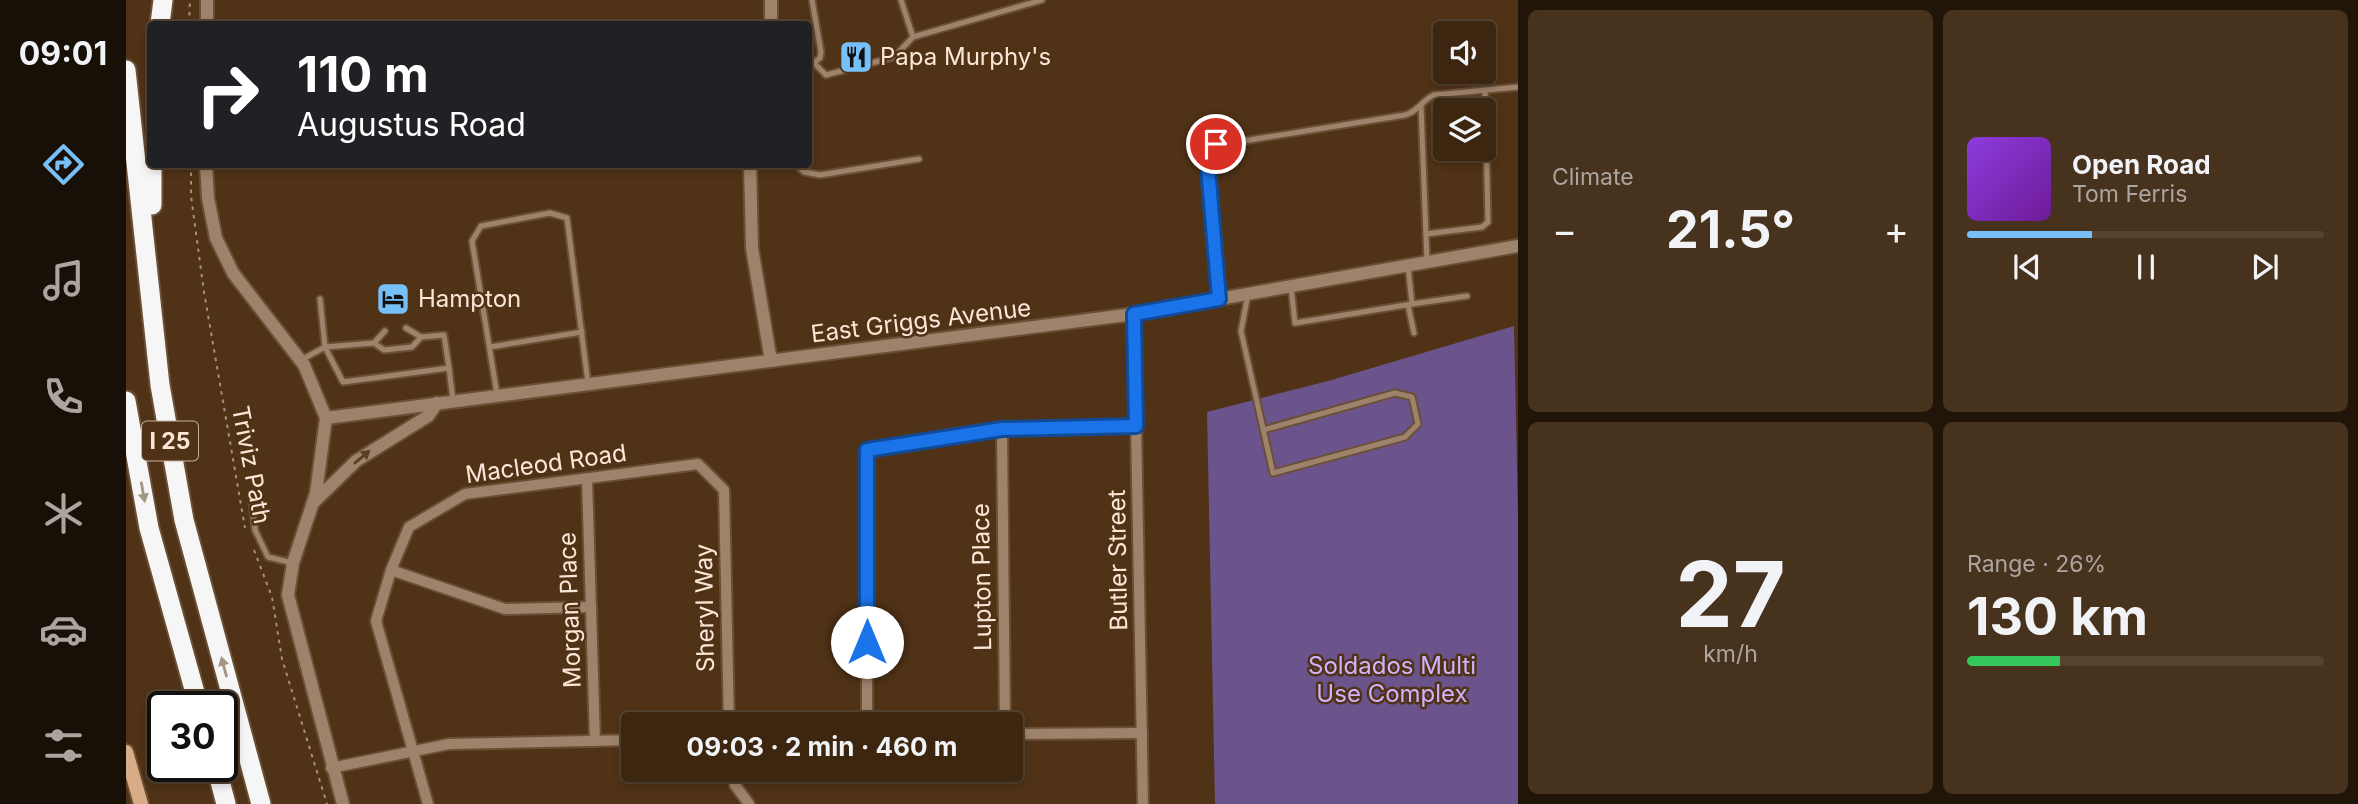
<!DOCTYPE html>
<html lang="en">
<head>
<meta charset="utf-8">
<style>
	body { margin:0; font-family:Inter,sans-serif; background:#47321e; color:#f1f3f6; height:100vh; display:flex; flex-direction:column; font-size:26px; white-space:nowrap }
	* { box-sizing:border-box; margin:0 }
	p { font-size:23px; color:#aca59f }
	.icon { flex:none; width:38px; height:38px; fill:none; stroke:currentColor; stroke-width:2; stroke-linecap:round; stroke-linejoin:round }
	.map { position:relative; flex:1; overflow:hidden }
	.sheet { display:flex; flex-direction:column; gap:10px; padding:10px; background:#211509; width:840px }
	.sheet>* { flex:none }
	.hud { position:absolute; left:21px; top:21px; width:665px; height:147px; border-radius:7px; box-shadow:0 4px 10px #0003,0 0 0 2px #554330; background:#202124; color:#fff; overflow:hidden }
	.fabs { position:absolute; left:1307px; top:21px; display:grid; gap:14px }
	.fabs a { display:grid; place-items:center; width:63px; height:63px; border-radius:7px; background:#3c2610; box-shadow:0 4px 10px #0003,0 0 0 2px #554330; font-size:35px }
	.speed { position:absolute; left:21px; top:691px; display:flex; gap:14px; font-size:35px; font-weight:700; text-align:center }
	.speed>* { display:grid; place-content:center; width:91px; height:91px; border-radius:50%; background:#3c2610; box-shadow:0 4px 10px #0003,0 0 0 2px #554330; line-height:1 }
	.speed .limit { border:4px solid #111; border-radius:10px; background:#fff; color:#111 }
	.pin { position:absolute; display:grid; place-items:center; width:60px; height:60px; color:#fff; margin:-30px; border:4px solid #fff; border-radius:50%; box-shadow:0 2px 7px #0007 }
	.me { position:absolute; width:77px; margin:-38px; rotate:0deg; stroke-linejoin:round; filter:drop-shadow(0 0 5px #0008) }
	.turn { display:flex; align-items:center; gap:24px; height:147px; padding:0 35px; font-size:32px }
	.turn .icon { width:91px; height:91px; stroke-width:2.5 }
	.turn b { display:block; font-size:49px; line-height:60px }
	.big { font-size:52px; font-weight:700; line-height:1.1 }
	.sheet .widget { flex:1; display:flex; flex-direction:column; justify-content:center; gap:10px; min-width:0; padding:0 24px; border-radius:10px; background:#47321e }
	.sheet .dial { align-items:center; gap:0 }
	.dial b { font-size:91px; line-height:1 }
	.song { display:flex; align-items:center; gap:21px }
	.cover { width:84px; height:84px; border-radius:10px; background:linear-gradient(135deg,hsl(270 70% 55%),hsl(280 70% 35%)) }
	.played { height:7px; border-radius:4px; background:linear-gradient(90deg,#76c0f7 35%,#554330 35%) }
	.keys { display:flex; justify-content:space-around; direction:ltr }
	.heat { display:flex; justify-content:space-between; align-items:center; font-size:38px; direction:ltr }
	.charge { height:10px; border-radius:5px; background:linear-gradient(90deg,#34c759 26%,#554330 0) }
	.sheet .tiles { flex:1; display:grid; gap:10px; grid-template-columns:repeat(2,1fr) }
	.trip { position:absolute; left:495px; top:712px; width:402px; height:70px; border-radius:7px; background:#3c2610; box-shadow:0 4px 10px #0003,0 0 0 2px #554330; font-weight:700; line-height:70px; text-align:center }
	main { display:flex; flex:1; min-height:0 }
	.tab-bar { display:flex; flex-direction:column; width:126px; justify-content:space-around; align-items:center; background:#180f06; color:#aca59f }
	.tab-bar .icon { width:49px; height:49px }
	.tab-bar .active { color:#76c0f7 }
	.tab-bar b { font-size:32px; color:#f1f3f6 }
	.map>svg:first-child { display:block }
	.green { fill:#6a548b }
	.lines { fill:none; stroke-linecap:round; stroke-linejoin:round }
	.service-casing { stroke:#6b4f35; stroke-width:9 }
	.minor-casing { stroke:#6b4f35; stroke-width:14 }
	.tertiary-casing { stroke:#6b4f35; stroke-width:16 }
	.secondary-casing { stroke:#6b4f35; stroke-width:18 }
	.motorway-casing { stroke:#6b4f35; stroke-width:23 }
	.path { stroke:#a78f79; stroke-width:2; stroke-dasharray:3.5 5; stroke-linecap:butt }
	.service { stroke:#9e836c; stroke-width:5 }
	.minor { stroke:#9e836c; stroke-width:10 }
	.tertiary { stroke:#9e836c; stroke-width:12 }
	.secondary { stroke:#d7ac87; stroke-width:14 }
	.motorway { stroke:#f6f6f6; stroke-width:19 }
	.oneway { fill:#5c3e23 }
	.oneway2 { fill:#a39486 }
	.route-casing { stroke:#114b97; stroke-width:18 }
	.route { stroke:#1a73e8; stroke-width:12 }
	.labels { text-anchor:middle; stroke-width:5; stroke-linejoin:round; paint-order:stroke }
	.shield { fill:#503216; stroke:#c7b19d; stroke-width:2 }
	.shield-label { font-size:23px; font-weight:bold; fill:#fae7d7 }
	.poi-label { font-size:24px; fill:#fae7d7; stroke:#503216; text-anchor:start }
	.street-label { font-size:24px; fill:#fae7d7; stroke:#503216 }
	.park-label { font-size:24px; fill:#cfb2fd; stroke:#503216 }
</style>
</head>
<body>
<main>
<nav class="tab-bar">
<b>09:01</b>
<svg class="icon active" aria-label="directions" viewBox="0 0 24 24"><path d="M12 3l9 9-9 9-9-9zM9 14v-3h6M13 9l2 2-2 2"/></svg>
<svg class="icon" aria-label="music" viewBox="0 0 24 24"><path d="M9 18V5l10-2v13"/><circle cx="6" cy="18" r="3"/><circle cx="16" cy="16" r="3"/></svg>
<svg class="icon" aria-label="phone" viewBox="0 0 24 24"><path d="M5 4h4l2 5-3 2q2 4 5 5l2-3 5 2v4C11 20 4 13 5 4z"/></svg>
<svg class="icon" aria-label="climate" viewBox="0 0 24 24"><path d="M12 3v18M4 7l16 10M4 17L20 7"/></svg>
<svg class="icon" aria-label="car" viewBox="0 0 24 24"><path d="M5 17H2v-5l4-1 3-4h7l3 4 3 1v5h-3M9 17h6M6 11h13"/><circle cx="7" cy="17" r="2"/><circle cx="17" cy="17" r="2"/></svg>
<svg class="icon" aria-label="filters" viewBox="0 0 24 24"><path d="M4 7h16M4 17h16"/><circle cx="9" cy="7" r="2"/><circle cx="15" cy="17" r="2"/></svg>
</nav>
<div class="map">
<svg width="1392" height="804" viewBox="0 0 1392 804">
	<rect width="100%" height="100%" fill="#503216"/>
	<!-- green -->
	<path class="green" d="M1388,326L1392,517V804H1089L1081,412L1202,381Z"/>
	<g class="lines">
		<defs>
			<g id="service">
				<path d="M775,0L787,37"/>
				<path d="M689,64L700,75L768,57L787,37L916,0"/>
				<path d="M682,67L694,58L695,52L686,0"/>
				<path d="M1295,106L1301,262"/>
				<path d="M670,164L678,172L694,175L793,159"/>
				<path d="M1300,234L1356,227L1362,222L1359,90"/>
				<path d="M1282,266L1286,304L1341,296"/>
				<path d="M1165,287L1169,323L1286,304"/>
				<path d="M1122,294L1115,331L1147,473L1279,437L1292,424L1286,397L1269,393L1137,430"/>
				<path d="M1093,297L1081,164L1086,146L1279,115C1292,112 1296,100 1308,95L1392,87"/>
				<path d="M194,299L199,347L217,382L323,368L327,401"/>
				<path d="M1282,305L1288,333"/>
				<path d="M280,328L295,337"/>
				<path d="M248,343L259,331"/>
				<path d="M364,347L456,332"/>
				<path d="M175,360L199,347L248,343L258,350L286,347L295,337L318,335L323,368"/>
				<path d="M371,394L346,241L355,226L424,213L441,218L462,383"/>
				<path d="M126,502L129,530L142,557L167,563"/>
			</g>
			<g id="minor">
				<path d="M1008,314L1017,804"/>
				<path d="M876,429L879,724"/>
				<path d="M461,479L469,741"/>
				<path d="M265,570L379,609L465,607"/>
				<path d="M741,724V450L876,429L1011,426"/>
				<path d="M886,734L1016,733"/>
				<path d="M205,768L323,744L508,740"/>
				<path d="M607,770L609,785L623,804"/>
				<path d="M302,804L250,621L265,570L283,527L339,494L572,464L598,490L603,724"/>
			</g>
			<g id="tertiary">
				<path d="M81,24V0"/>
				<path d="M645,24V0"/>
				<path d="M80,164L82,198L90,238L107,273L178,365L200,418"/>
				<path d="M624,164L626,248L645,361"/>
				<path d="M200,418L1008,314L1392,246"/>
				<path d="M200,418L190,493L167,563L162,595L217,804"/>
				<path d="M187,503L230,461L302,416L311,403"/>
			</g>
			<path id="secondary" d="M0,752L15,804"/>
			<g id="motorway">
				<path d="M34,24L37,0"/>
				<path d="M0,70L34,385L58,520L135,804"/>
				<path d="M26,164V205"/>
				<path d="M0,401L23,528L73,707"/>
				<path d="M90,766L100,804"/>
			</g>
		</defs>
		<!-- service casing -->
		<use href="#service" class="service-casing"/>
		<!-- minor casing -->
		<use href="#minor" class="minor-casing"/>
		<!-- tertiary casing -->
		<use href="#tertiary" class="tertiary-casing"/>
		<!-- secondary casing -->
		<use href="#secondary" class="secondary-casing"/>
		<!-- motorway casing -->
		<use href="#motorway" class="motorway-casing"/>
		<!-- path -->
		<g class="path">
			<path d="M63,24L64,0"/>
			<path d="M65,164V196L78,292L119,528"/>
			<path d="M128,550L146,597L156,659L201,804"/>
		</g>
		<!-- service -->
		<use href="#service" class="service"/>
		<!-- minor -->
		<use href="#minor" class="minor"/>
		<!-- tertiary -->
		<use href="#tertiary" class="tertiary"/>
		<!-- secondary -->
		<use href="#secondary" class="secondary"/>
		<!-- motorway -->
		<use href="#motorway" class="motorway"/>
	</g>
	<!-- one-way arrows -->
	<defs><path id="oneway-solid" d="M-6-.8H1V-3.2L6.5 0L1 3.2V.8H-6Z" transform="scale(1.75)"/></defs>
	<use class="oneway" href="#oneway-solid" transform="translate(236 457) rotate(-40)"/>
	<g class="oneway2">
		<use href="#oneway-solid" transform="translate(17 492) rotate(80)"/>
		<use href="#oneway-solid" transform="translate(98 667) rotate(-105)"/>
	</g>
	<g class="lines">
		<defs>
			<path id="route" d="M741,642V450L876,429L1010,426L1008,314L1093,299L1081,156L1090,144"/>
		</defs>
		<!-- route casing -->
		<use href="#route" class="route-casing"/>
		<!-- route -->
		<use href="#route" class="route"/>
	</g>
	<!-- icons -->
	<defs>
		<symbol id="restaurant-square" viewBox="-11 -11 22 22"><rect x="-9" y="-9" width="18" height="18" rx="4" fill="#76c0f7" stroke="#503216"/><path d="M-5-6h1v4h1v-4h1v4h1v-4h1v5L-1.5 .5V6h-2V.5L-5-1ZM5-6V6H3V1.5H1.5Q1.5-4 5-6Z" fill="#111"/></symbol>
		<symbol id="hotel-square" viewBox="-11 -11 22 22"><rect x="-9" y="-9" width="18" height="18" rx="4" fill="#76c0f7" stroke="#503216"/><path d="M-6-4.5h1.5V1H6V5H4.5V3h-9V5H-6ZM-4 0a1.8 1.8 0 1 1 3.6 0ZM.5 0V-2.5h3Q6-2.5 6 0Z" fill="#111"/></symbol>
	</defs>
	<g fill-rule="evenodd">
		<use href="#restaurant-square" x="711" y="38" width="38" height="38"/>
		<use href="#hotel-square" x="248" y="280" width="38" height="38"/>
	</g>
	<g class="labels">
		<!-- shield labels -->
		<rect class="shield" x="16" y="421.5" width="56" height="39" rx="5"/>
		<g class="shield-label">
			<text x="44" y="449">I 25</text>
		</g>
		<!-- poi labels -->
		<g class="poi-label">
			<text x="754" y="65">Papa Murphy's</text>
			<text x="292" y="307">Hampton</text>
		</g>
		<!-- street labels -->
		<g class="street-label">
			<text transform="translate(795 321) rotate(-7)" y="8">East Griggs Avenue</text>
			<text transform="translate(420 464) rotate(-8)" y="8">Macleod Road</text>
			<text transform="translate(125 465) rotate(79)" y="8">Triviz Path</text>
			<text transform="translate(992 560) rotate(-91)" y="8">Butler Street</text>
			<text transform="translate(856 577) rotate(-91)" y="8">Lupton Place</text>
			<text transform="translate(579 608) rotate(-91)" y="8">Sheryl Way</text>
			<text transform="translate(444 610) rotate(-92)" y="8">Morgan Place</text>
		</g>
		<!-- park labels -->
		<g class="park-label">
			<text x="1266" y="674">Soldados Multi<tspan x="1266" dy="28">Use Complex</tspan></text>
		</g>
	</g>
</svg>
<div class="fabs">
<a><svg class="icon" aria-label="sound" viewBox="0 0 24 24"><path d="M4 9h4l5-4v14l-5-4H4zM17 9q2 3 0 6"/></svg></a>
<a><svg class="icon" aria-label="layers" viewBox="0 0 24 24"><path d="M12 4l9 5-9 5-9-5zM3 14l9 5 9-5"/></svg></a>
</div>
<div class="speed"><div class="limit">30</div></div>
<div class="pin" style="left:1090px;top:144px;background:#d93025"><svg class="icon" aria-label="arrive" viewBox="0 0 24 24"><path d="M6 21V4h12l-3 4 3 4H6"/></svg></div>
<svg class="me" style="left:741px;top:642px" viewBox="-20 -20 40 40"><circle r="19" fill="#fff"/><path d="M0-13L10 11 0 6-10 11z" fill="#1a73e8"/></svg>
<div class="trip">09:03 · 2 min · 460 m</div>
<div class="hud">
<div class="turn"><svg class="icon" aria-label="right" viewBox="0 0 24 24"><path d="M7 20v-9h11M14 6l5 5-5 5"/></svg><div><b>110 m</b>Augustus Road</div></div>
</div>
</div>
<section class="sheet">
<div class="tiles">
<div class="widget"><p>Climate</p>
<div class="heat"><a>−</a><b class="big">21.5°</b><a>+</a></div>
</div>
<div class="widget">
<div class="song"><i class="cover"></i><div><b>Open Road</b><p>Tom Ferris</p></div></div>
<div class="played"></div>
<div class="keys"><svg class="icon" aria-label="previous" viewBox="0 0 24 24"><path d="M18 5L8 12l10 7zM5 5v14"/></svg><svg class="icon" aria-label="pause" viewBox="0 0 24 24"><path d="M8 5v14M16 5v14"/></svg><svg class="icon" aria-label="next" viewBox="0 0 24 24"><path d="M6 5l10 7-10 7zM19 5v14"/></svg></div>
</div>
<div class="widget dial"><b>27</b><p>km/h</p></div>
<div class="widget"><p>Range · 26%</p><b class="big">130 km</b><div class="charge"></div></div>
</div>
</section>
</main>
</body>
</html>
